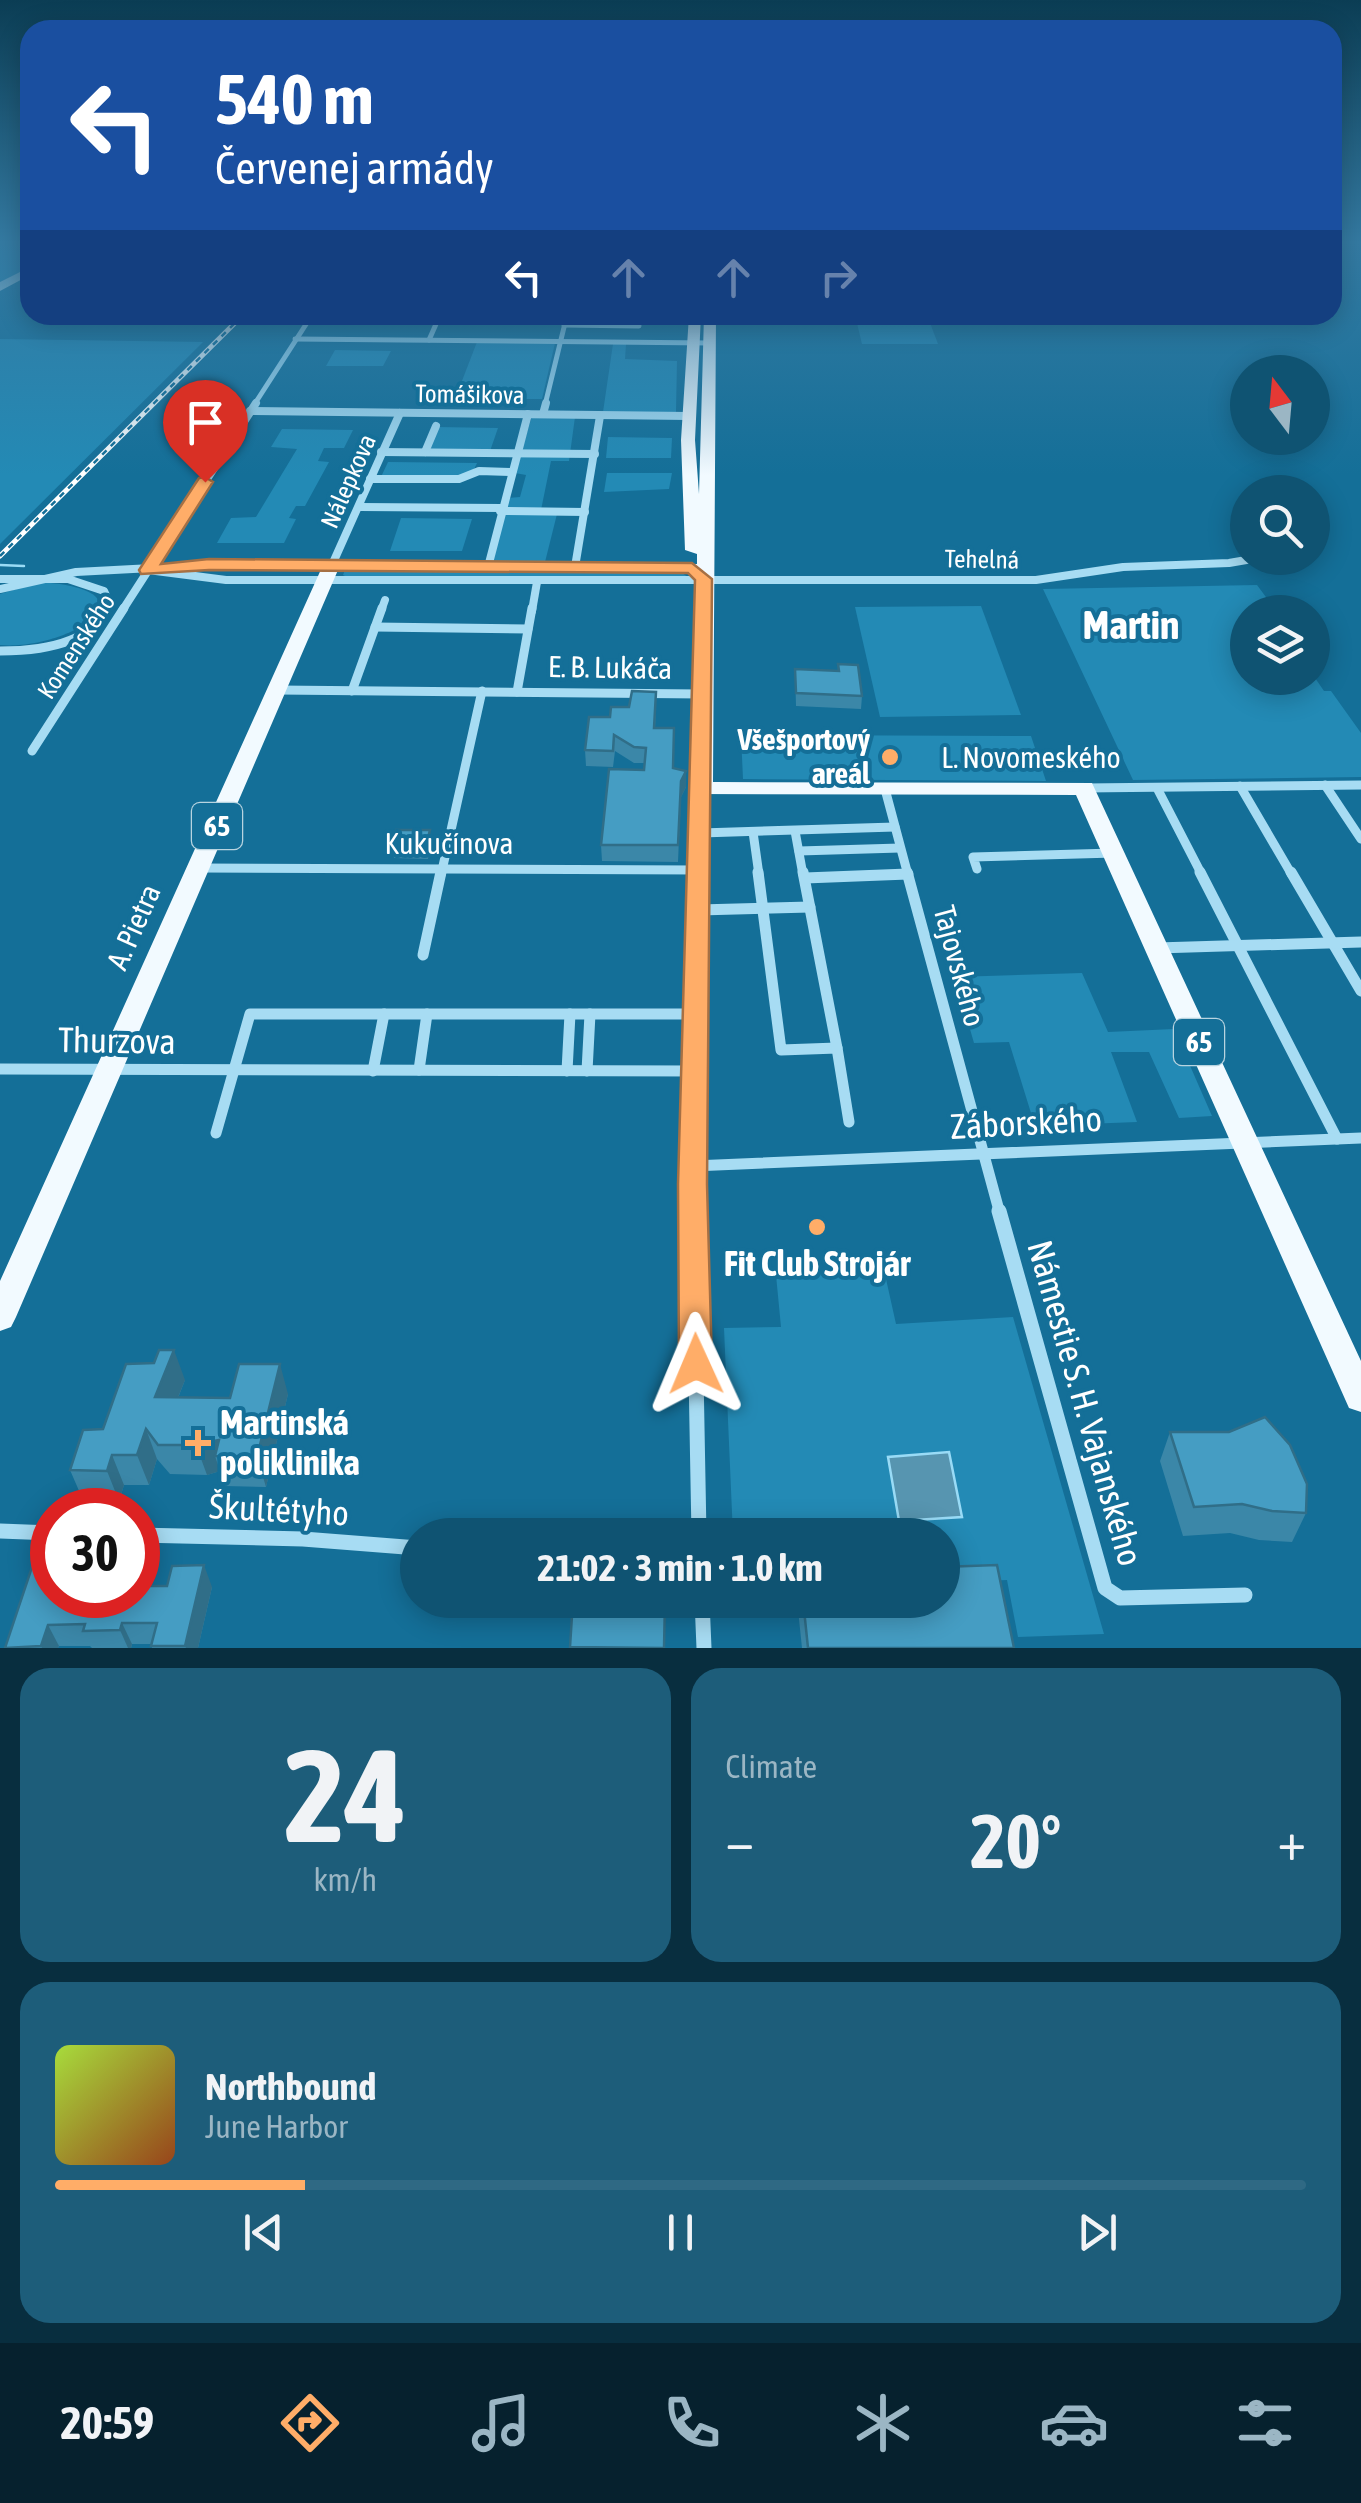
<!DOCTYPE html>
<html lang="en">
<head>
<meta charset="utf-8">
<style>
	body { margin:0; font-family:"Asap Condensed",sans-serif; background:#1d5d7a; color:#f1f3f6; height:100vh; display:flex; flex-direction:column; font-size:38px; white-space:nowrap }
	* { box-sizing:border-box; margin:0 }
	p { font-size:32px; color:#9bb6c4 }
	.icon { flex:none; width:55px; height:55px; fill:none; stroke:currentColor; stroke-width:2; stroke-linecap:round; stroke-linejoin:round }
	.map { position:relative; height:1648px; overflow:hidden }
	.side { display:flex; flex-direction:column; gap:20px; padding:20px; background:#082e3f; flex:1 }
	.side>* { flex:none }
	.banner { position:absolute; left:20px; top:20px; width:1322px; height:305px; border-radius:30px; box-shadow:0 5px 25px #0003; background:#1a4fa0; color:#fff; overflow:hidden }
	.needle { width:65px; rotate:344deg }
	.fabs { position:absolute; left:1230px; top:355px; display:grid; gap:20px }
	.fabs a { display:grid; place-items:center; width:100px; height:100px; border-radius:50%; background:#0f5372; box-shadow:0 5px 25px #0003; font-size:50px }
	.speed { position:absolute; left:30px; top:1488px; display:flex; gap:20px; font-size:50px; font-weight:700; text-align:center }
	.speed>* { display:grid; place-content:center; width:130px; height:130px; border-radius:50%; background:#0f5372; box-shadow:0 5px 25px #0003; line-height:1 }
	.speed .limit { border:15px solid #d22; background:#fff; color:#111 }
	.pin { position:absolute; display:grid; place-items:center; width:85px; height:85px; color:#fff; margin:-102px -42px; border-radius:50% 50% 50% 0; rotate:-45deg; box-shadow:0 0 10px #0007 }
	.pin .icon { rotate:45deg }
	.me { position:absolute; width:110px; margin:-55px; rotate:359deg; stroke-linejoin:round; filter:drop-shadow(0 0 8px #0008) }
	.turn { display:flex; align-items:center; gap:35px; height:210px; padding:0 30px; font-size:45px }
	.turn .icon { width:130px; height:130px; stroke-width:2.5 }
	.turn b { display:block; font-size:70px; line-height:85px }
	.lanes { display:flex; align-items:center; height:95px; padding:0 30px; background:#0003; justify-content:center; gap:50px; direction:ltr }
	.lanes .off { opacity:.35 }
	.big { font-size:75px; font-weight:700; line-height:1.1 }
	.side .card { flex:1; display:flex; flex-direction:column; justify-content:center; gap:15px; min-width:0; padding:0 35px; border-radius:30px; background:#1d5d7a }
	.side .dial { align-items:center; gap:0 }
	.dial b { font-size:130px; line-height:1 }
	.song { display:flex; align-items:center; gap:30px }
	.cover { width:120px; height:120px; border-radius:15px; background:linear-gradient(135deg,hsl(80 70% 55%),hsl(20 70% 35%)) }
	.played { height:10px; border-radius:5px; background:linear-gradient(90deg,#ffad68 20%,#2f6984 20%) }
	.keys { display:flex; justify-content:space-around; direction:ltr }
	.heat { display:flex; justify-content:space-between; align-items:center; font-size:55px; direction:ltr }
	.side .tiles { flex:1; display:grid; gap:20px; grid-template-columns:1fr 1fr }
	.card:last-child { grid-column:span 2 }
	.trip { position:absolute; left:400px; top:1518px; width:560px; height:100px; border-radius:50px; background:#0f5372; box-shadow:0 5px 25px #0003; font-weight:700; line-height:100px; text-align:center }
	.tab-bar { display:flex; height:160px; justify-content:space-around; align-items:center; background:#06212e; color:#9bb6c4 }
	.tab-bar .icon { width:70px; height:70px }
	.tab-bar .on { color:#ffad68 }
	.tab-bar b { font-size:45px; color:#f1f3f6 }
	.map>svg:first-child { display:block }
	.green { fill:#238ab5 }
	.water { fill:#5795b0; stroke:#99dbf6; stroke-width:2.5 }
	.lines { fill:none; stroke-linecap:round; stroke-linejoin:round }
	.stream { stroke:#99dbf6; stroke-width:2.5 }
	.minor-far4 { stroke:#a7dcf3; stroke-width:5 }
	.minor-far3 { stroke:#a7dcf3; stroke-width:8 }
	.minor-far2 { stroke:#a7dcf3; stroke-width:9 }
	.minor-far1 { stroke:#a7dcf3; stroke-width:11 }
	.minor { stroke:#a7dcf3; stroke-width:15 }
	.primary { fill:#f2faff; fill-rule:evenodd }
	.rail-casing { stroke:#fff; stroke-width:5 }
	.rail { stroke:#146f98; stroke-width:2.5; stroke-dasharray:6; stroke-linecap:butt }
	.minor-bridge-far1 { stroke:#a7dcf3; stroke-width:8 }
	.minor-bridge { stroke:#a7dcf3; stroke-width:9 }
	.wall { fill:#3b87a8 }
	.shaded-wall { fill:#306e88 }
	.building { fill:#459dc3; stroke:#306e88; stroke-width:2.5 }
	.route { fill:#ffad68; stroke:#a67044; stroke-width:2.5 }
	.poi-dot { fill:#ffad68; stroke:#146f98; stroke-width:4 }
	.labels { text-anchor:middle; stroke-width:8; stroke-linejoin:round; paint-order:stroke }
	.far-street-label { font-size:25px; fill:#fff; stroke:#146f98 }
	.shield { fill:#146f98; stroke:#b8d4e0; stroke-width:2.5 }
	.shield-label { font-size:28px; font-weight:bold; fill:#fff }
	.street-label { font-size:30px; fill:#fff; stroke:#146f98 }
	.poi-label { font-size:30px; font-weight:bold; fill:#fff; stroke:#146f98; text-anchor:end }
	.near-street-label { font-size:35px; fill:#fff; stroke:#146f98 }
	.near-poi-label { font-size:35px; font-weight:bold; fill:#fff; stroke:#146f98 }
	.district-label { font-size:40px; font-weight:bold; fill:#fff; stroke:#146f98 }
</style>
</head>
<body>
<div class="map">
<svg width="1361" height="1648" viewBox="0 0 1361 1648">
	<rect width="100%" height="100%" fill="#146f98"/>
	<!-- green -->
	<g class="green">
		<path d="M0,244H30V267L0,282Z"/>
		<path d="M855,315H927L938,344H862Z"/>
		<path d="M0,339L203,342L0,544Z"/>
		<path d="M477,342L555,343L542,399H455Z"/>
		<path d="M613,344H626L625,359L677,361L676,412H603Z"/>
		<path d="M335,350L391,351L383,366H326Z"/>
		<path d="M532,416L575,417L569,461H551L541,510L505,509L507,498L520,497L526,475L515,473Z"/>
		<path d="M436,427L498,428L489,454L425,452Z"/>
		<path d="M282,429L353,430L344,448H324L318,461L329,462L305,506H296L289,518L296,519L284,543H217L231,518L256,517L297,449L271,447Z"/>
		<path d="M608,437L672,438L671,458H606Z"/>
		<path d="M388,462L477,463L470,478L381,477Z"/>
		<path d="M607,473H672L669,489L604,492Z"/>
		<path d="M504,513L557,514L545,562H493Z"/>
		<path d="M401,518L472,519L462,551H390Z"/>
		<path d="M345,570L679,571L688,577H347L343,575Z"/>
		<path d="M40,582C164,591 66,651 0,645V594Z"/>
		<path d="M1257,585L1277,612H1248V678L1313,675L1324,691H1331L1361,733V777L1133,780L1043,589Z"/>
		<path d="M981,606L1021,715L880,717L855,607Z"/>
		<path d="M741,735L1031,736L1046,781L743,779Z"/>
		<path d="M1082,973L1108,1032L1174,1029L1212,1116L1179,1118L1149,1052H1111L1137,1122L1035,1126L1009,1042L974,1043L955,977Z"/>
		<path d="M884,1270L896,1324L1013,1317L1104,1634L1018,1637L1007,1580L943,1583L942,1535H733L724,1328L781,1327L776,1275Z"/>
	</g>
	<!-- water -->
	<path class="water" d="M949,1452L962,1517L899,1521L888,1457Z"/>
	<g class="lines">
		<!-- stream -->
		<path class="stream" d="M0,565L24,566"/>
		<!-- minor-far4 -->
		<g class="minor-far4">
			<path d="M564,325L639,326"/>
			<path d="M295,339L709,343"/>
			<path d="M429,340L440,315"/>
			<path d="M254,405L312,315"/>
			<path d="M545,405L567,315"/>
		</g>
		<!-- minor-far3 -->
		<g class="minor-far3">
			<path d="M250,411L689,416"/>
			<path d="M543,414L546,403"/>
			<path d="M381,452L595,454"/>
			<path d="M425,452L436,426"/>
			<path d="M370,479H459L479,471L512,472"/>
			<path d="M360,507L501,508"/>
			<path d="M500,511L585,512"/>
			<path d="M488,567L528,414"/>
			<path d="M575,567L600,416"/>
			<path d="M148,570L226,580H1036L1123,567L1229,563L1258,558"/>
			<path d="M0,589L76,572L209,565H332L400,413"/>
			<path d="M122,611L256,403"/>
			<path d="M381,611L385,600"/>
			<path d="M532,611L537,582"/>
		</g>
		<!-- minor-far2 -->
		<g class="minor-far2">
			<path d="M375,627L528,629"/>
			<path d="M278,690L702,694"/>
			<path d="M352,691L382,608"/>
			<path d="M517,692L532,608"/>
			<path d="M32,751L124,608"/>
			<path d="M1325,785L1361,839"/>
			<path d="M1240,786L1292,875"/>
			<path d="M1084,788L1361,785"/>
			<path d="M1157,788L1202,875"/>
			<path d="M885,789L908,875"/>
			<path d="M795,831L803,875"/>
			<path d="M753,832L759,875"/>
			<path d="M701,833L895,827"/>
			<path d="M799,851L900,848"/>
			<path d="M200,868L700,870"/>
			<path d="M977,869L973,857L1114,853"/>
			<path d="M441,875L482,691"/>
			<path d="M700,875L702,789"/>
			<path d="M885,875L908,874"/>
		</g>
		<!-- minor-far1 -->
		<g class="minor-far1">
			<path d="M758,872L781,1050L837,1048L849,1122"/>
			<path d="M803,872L837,1048"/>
			<path d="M907,872L1000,1214"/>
			<path d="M1200,872L1337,1139"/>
			<path d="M1291,872L1361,991"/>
			<path d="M805,878L908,874"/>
			<path d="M699,910L810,907"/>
			<path d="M1157,948L1361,942"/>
			<path d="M423,955L441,872"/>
			<path d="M0,1069L696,1071"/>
			<path d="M419,1070L427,1014"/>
			<path d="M373,1071L384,1014"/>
			<path d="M567,1071L570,1014"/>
			<path d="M587,1071L590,1014"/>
			<path d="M216,1133L250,1014H697"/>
			<path d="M693,1166L1361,1138"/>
			<path d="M694,1214L700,872"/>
		</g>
		<!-- minor -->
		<g class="minor">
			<path d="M693,1211L699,1535"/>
			<path d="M999,1211L1105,1588L1120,1598L1245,1595"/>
			<path d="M0,1531L52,1533"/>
			<path d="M138,1535L303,1539L418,1548"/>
			<path d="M702,1600L704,1648"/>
		</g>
		<!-- primary -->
		<g class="primary">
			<path d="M30,267V275L0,291V282Z"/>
			<path d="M689,315H701L695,440L699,494L704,315H716L713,782L1092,783L1361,1361V1412L1349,1408L1076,795L694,794L691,789L697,572L338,570L16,1317L11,1327L0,1331V1281L323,565L332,560L697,564V554L685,550L681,440Z"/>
		</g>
		<defs>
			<path id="rail" d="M0,556L243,315"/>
		</defs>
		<!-- rail casing -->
		<use href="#rail" class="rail-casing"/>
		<!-- rail -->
		<use href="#rail" class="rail"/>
		<!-- minor-bridge-far1 -->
		<path class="minor-bridge-far1" d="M0,579H68L104,591L110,604L107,611"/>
		<!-- minor-bridge -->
		<path class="minor-bridge" d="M0,651C37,651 89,646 108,608"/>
	</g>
	<!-- wall -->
	<g class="wall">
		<path d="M838,664L862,696L861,709L796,706L795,669L838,671Z"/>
		<path d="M656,707L655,728L673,768L686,771V787L681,797L678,862L602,861L601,845L644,770L645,763H634L615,751L613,767L586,766L585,750L610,717Z"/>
		<path d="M392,844H431L428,859L394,858Z"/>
		<path d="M185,1380L178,1398H230L288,1394L266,1487L225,1486L220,1471L207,1475L170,1474L157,1459L149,1485H124L119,1501L83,1500L70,1470L103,1429Z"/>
		<path d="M1170,1432L1306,1513L1292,1542L1259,1540L1230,1533L1183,1536L1160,1461Z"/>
		<path d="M140,1569L150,1586L212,1587L198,1648H152L151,1644H132L131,1648H92L90,1646H59L58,1648H6L52,1595H138Z"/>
		<path d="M797,1600H942L1014,1648H802Z"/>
	</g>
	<!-- shaded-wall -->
	<g class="shaded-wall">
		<path d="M686,771V787L681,797L678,862L681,781Z"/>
		<path d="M430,830L431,844L428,859L426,845Z"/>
		<path d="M174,1350L185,1380L166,1427L155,1397Z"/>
		<path d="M280,1364L288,1394L266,1487L257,1457Z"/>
		<path d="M146,1429L157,1459L149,1485L137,1455Z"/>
		<path d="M219,1440L215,1456L220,1471L207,1475L196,1445Z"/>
		<path d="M112,1455L124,1485L119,1501L107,1471Z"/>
		<path d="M139,1565L142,1573L143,1569L153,1591L139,1586Z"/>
		<path d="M204,1565L212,1587L198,1648H186L185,1646Z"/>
		<path d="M122,1623L132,1644L131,1648H128L120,1630Z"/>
		<path d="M48,1625L59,1646L58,1648H42L41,1646Z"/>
	</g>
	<!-- building -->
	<g class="building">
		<path d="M838,664L858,665L862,696L796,693L795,669L839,671Z"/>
		<path d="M632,691L656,692L654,728H674L673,768L686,771L681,781L678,845H601L609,769L644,770L646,748L634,747L614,735L613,751L585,750L589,717H610L611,707H629Z"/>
		<path d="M396,830H430L426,845L392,844Z"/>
		<path d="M159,1350H174L155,1397L230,1398L239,1364H280L257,1457L215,1456L219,1440L196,1445H158L146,1429L137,1455H112L107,1471L70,1470L83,1430L103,1429L126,1364L154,1363Z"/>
		<path d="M1265,1417L1290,1445L1307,1484L1306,1513L1272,1511L1242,1504L1194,1507L1170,1432H1229Z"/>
		<path d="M204,1565L185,1646H151L157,1623H122L120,1630L83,1631L85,1624L48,1625L41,1646L5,1648L32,1567H52V1595H138V1569H143L139,1586H167L172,1566Z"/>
		<path d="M997,1565L1014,1648H808L803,1600H942V1567Z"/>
		<path d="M573,1600H665L664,1648L570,1647Z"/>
	</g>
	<!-- sky -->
	<linearGradient id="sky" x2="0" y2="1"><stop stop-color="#0b3d54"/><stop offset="0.51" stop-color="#347aa2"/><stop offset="1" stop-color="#347aa2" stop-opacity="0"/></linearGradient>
	<rect width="1361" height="475" fill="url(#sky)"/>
	<!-- route -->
	<path class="route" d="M205,477L213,482L161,564L209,559L692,563L712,579L707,1184L712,1364L708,1374L696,1378L684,1374L679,1364L678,1184L695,580L688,573L209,570L141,574L139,570L199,478Z"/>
	<!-- markers -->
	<g class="poi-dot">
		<circle cx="890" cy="757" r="10"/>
		<circle cx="817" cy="1227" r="10"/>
		<path d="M193 1428h10v10h10v10h-10v10h-10v-10h-10v-10h10z"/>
	</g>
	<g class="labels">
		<!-- far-street labels -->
		<g class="far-street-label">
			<text transform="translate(470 394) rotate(1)" y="9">Tomášikova</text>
			<text transform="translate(348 481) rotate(-66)" y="9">Nálepkova</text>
			<text transform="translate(982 559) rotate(1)" y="9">Tehelná</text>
			<text transform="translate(76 646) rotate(-57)" y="9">Komenského</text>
		</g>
		<!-- shield labels -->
		<g class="shield">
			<rect x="192" y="803" width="50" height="46" rx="8"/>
			<rect x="1174" y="1019" width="50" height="46" rx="8"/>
		</g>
		<g class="shield-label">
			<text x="217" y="836">65</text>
			<text x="1199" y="1052">65</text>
		</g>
		<!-- street labels -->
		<g class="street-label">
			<text transform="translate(610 668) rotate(1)" y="10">E. B. Lukáča</text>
			<text x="1031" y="768">L. Novomeského</text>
			<text x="449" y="854">Kukučínova</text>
			<text transform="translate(134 927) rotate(-66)" y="10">A. Pietra</text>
			<text transform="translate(959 966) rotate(75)" y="10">Tajovského</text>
		</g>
		<!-- poi labels -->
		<g class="poi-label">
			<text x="870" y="750">Všešportový<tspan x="870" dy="34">areál</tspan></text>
		</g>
		<!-- near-street labels -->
		<g class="near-street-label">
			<text transform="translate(117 1041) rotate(1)" y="12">Thurzova</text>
			<text transform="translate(1026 1123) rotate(-3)" y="12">Záborského</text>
			<text transform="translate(1085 1403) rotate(74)" y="12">Námestie S. H. Vajanského</text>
			<text transform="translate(279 1510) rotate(3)" y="12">Škultétyho</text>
		</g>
		<!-- near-poi labels -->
		<g class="near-poi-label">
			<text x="817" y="1276">Fit Club Strojár</text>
			<text x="220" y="1435" text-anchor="start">Martinská<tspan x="220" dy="40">poliklinika</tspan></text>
		</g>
		<!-- district labels -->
		<g class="district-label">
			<text x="1131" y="639">Martin</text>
		</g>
	</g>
</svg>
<div class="fabs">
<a><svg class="needle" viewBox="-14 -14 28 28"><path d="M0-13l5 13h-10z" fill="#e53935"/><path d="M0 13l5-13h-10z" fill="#9bb6c4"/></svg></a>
<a><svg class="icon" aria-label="search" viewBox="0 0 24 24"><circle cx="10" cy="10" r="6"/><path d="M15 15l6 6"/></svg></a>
<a><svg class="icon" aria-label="layers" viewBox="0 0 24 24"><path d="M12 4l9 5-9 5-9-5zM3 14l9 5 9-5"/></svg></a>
</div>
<div class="speed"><div class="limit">30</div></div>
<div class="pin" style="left:205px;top:482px;background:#d93025"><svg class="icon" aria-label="arrive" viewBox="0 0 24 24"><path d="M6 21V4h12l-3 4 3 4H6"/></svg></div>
<svg class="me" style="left:696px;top:1364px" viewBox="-20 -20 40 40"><path d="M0-17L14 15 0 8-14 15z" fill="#ffad68" stroke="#fff" stroke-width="4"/></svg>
<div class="trip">21:02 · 3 min · 1.0 km</div>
<div class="banner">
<div class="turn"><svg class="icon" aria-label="left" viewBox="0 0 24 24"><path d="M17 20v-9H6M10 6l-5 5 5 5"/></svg><div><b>540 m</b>Červenej armády</div></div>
<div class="lanes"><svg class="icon" aria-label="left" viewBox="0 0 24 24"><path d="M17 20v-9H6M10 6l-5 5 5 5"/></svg><svg class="icon off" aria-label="ahead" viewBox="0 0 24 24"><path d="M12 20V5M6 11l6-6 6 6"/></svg><svg class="icon off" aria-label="ahead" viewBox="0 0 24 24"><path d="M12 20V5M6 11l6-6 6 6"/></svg><svg class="icon off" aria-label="right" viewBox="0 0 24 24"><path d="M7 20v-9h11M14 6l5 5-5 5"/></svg></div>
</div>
</div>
<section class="side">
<div class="tiles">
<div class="card dial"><b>24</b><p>km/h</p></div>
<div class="card"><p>Climate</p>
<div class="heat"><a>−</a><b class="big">20°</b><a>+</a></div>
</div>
<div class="card">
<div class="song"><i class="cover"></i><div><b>Northbound</b><p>June Harbor</p></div></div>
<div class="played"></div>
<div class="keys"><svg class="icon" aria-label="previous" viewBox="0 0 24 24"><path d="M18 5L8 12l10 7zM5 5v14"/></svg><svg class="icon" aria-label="pause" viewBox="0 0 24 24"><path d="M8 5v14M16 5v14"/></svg><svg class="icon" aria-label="next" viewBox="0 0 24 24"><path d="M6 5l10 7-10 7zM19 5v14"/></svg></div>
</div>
</div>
</section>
<nav class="tab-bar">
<b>20:59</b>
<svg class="icon on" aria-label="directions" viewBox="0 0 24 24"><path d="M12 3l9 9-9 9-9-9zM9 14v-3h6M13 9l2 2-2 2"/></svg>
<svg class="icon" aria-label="music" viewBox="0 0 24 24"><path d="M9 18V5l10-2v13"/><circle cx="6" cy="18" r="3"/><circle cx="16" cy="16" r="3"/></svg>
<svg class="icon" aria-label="phone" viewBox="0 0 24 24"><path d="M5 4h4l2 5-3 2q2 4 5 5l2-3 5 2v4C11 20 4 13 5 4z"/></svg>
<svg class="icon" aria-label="climate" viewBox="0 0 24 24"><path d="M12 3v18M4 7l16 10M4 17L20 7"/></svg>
<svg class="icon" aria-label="car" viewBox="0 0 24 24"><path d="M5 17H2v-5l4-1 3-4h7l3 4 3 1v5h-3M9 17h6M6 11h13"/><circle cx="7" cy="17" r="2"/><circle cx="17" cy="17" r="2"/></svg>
<svg class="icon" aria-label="filters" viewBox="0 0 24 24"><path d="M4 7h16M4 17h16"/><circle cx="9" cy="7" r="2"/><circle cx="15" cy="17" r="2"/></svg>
</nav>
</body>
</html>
